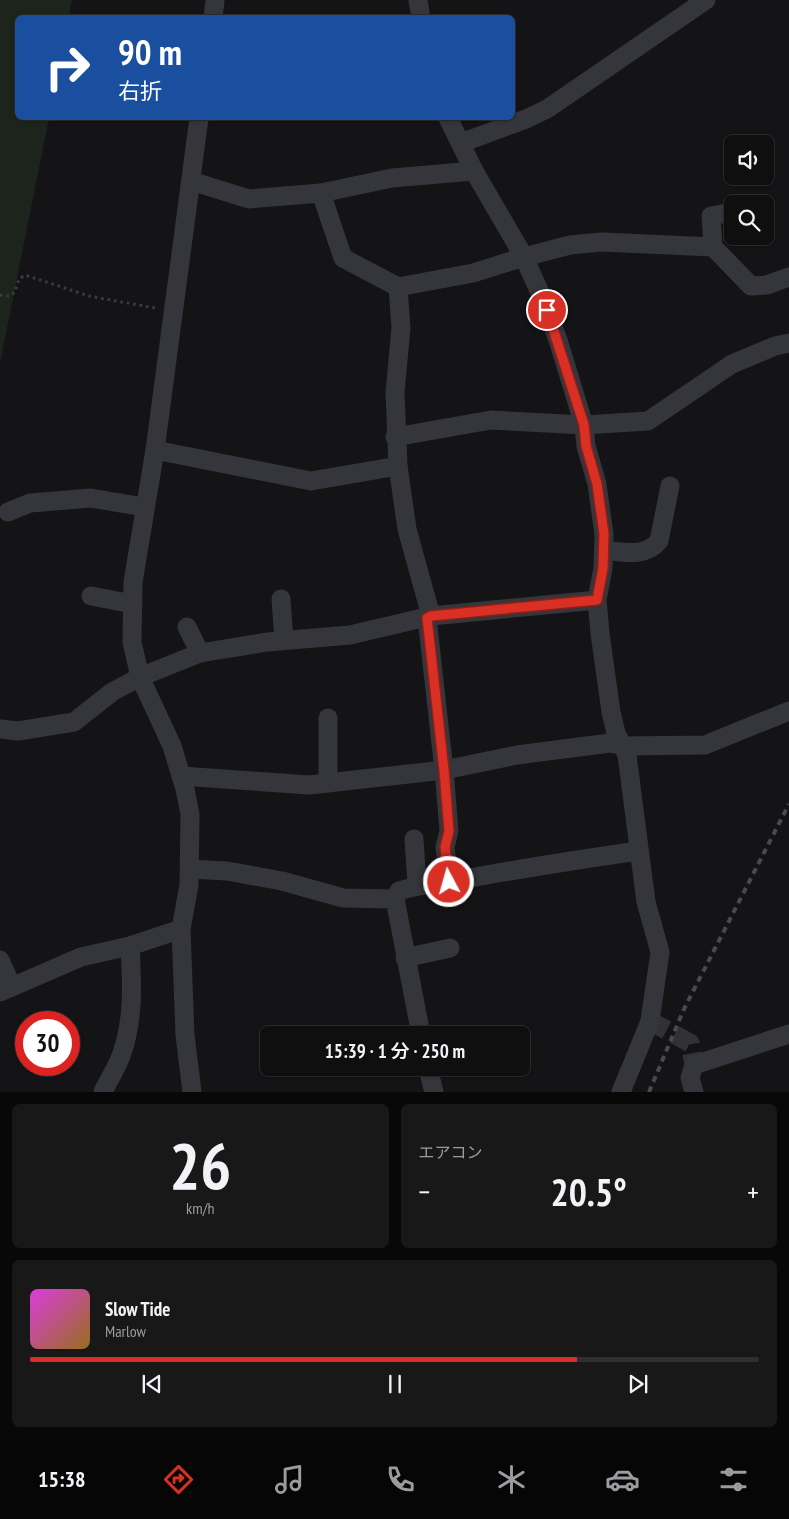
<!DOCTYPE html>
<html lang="ja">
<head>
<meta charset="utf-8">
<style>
	body { margin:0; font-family:"PT Sans Narrow","Noto Sans JP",sans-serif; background:#181819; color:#f1f3f6; height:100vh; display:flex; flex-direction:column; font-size:19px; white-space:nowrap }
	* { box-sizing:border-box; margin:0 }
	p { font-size:16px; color:#9b9c9f }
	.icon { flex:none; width:28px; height:28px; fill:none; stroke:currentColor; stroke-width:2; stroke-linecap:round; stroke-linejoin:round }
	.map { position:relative; height:1092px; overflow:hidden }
	.details { display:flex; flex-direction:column; gap:12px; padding:12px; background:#080809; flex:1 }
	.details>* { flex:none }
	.banner { position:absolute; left:15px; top:15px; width:500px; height:105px; border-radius:8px; box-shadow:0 1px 4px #0004,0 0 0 1px #2f2f30; background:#1a4fa0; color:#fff; overflow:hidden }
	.controls { position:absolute; left:724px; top:135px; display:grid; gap:10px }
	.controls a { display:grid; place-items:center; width:50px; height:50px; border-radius:8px; background:#0f0f10; box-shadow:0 1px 4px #0004,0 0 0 1px #2f2f30; font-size:25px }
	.speed { position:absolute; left:15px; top:1011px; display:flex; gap:10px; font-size:25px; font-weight:700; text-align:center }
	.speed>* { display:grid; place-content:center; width:65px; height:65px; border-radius:50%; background:#0f0f10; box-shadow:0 1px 4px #0004,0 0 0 1px #2f2f30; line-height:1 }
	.speed .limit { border:8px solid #d22; background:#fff; color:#111 }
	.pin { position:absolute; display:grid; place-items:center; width:42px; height:42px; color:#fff; margin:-21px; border:2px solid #fff; border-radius:50%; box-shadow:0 1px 5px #0007 }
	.me { position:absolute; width:55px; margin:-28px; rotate:354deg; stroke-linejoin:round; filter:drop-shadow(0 0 4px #0008) }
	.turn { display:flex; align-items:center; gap:18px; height:105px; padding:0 20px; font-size:22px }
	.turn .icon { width:65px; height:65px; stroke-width:2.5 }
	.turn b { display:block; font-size:35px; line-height:42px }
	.big { font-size:38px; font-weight:600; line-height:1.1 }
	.details .card { flex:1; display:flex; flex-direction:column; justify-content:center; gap:8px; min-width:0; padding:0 18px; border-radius:8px; background:#181819 }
	.details .dial { align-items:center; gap:0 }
	.dial b { font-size:65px; line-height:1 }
	.song { display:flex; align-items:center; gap:15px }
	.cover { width:60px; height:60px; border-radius:8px; background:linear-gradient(135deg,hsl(300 70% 55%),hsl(40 70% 35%)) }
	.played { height:5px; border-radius:2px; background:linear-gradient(90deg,#d93025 75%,#2f2f30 75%) }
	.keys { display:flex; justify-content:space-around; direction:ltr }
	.heat { display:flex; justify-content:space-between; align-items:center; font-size:28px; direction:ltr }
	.details .tiles { flex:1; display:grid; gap:12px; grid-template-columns:1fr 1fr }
	.card:last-child { grid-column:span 2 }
	.trip { position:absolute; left:260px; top:1026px; width:270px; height:50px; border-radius:8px; background:#0f0f10; box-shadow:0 1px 4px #0004,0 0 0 1px #2f2f30; font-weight:600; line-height:50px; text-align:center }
	.tabs { display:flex; height:80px; justify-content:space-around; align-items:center; background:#060606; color:#9b9c9f }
	.tabs .icon { width:35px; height:35px }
	.tabs .active { color:#d93025 }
	.tabs b { font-size:22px; color:#f1f3f6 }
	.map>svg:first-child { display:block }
	.green { fill:#1c241c }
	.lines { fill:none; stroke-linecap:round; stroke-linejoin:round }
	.minor-tunnel { stroke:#313236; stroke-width:19; stroke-dasharray:19 9; stroke-linecap:butt }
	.path { stroke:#3a3d42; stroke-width:3; stroke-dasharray:2.5 4; stroke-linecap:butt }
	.minor { stroke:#35363b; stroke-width:19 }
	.rail { stroke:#474a50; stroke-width:4; stroke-dasharray:6 5; stroke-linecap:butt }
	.route-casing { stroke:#8d1f18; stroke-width:12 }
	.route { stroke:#d93025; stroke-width:9 }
</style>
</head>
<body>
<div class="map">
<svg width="789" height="1092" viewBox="0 0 789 1092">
	<rect width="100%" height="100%" fill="#141416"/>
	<!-- green -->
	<path class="green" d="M0,0H72L69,17L18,18V118H49L0,363Z"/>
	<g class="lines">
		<!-- minor-tunnel -->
		<path class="minor-tunnel" d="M650,1021L690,1043L694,1065"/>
		<!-- path -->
		<path class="path" d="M0,295L10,296L15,292L19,279L25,275L89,296L155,308"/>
		<!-- minor -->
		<g class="minor">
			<path d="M418,0L421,18"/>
			<path d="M213,18L215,0"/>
			<path d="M448,118L474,171L524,257L541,295L558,340L584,425L586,446L597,484L604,534L603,568L597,600L600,633L611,712L616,733L627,755L646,902L660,952L650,1021L621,1092"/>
			<path d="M461,143L526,119L547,109L706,0"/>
			<path d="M191,181L249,199L321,193L392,178L474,171"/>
			<path d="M321,193L343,258L398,287L473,273L524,257L570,245L602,242L713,247L711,216L732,212"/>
			<path d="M713,247L751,286L767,285L789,277"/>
			<path d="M398,287L401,328L395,393L398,466L407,529L431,616"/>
			<path d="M395,437L491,420L584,425L648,421L732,364L775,346L789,343"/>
			<path d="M155,450L311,481L398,466"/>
			<path d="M8,512L30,503L91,498L144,507"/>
			<path d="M604,550C624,552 644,558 659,541L670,486"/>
			<path d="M91,596L133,604"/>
			<path d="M281,599L284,640"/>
			<path d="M427,618L444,770L449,831L445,847L449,882"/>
			<path d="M187,627L200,653"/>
			<path d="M328,718V783"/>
			<path d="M0,729L18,731L74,722L112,692L140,677L200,653L267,642L350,635L431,616L597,600"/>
			<path d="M181,776L309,785L444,770L517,755L610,743L624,746L705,745L789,711"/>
			<path d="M414,839L417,884"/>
			<path d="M190,869L227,871L282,881L343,898L395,899L421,1035"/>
			<path d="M395,899L399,891C419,884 435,885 455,881C516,869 576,860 638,851"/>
			<path d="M405,958L450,948"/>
			<path d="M0,960L12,987"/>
			<path d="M0,992L81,957L130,946"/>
			<path d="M428,1068L434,1092"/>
			<path d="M103,1092C109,1079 118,1066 122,1053C134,1018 132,982 130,946L181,929"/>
			<path d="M192,1092L185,1035L181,929L189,885L190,814L185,789L172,746L140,677L132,642L133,582L155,450L199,118"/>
			<path d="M694,1092L690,1078L694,1065L789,1034"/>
		</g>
		<!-- rail -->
		<path class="rail" d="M649,1092L684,1009L789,804"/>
	</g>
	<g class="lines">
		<defs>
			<path id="route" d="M449,882L445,847L449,831L444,770L427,618L431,616L597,600L603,568L604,534L597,484L586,446L584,425L547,310"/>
		</defs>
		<!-- route casing -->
		<use href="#route" class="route-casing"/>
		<!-- route -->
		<use href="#route" class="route"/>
	</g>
</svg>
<div class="controls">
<a><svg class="icon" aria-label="sound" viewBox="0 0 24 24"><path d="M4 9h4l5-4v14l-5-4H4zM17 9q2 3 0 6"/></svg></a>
<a><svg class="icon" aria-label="search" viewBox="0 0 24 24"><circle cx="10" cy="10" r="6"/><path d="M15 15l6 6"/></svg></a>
</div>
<div class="speed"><div class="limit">30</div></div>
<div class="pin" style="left:547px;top:310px;background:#d93025"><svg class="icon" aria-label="arrive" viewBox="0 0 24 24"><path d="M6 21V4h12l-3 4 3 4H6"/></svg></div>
<svg class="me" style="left:449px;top:882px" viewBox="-20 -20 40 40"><circle r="17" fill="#d93025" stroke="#fff" stroke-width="3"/><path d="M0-11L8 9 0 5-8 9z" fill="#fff"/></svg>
<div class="trip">15:39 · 1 分 · 250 m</div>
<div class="banner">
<div class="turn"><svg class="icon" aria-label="right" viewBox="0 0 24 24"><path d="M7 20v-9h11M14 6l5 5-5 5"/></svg><div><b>90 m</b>右折</div></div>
</div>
</div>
<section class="details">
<div class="tiles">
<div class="card dial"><b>26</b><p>km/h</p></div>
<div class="card"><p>エアコン</p>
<div class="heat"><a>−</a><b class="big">20.5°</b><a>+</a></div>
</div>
<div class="card">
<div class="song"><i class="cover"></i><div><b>Slow Tide</b><p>Marlow</p></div></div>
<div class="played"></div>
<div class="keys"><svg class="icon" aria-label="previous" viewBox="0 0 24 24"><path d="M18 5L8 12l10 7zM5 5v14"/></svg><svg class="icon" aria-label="pause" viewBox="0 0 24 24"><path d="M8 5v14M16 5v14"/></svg><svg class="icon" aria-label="next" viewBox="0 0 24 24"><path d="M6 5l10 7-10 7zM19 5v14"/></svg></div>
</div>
</div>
</section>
<nav class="tabs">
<b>15:38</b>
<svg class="icon active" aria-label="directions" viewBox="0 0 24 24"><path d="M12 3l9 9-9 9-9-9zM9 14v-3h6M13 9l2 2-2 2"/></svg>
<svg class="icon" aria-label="music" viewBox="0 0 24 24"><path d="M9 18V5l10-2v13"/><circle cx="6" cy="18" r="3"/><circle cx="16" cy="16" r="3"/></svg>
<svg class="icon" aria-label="phone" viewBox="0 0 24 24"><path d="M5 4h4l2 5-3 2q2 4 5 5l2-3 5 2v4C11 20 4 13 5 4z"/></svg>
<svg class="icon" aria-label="climate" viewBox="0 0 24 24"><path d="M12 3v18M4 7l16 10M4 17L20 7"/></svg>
<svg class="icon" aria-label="car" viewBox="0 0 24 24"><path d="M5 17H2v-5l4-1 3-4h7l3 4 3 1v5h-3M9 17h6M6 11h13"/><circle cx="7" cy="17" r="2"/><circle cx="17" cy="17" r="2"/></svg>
<svg class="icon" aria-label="filters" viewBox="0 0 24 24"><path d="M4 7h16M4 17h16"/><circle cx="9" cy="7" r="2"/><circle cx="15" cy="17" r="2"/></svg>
</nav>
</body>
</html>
